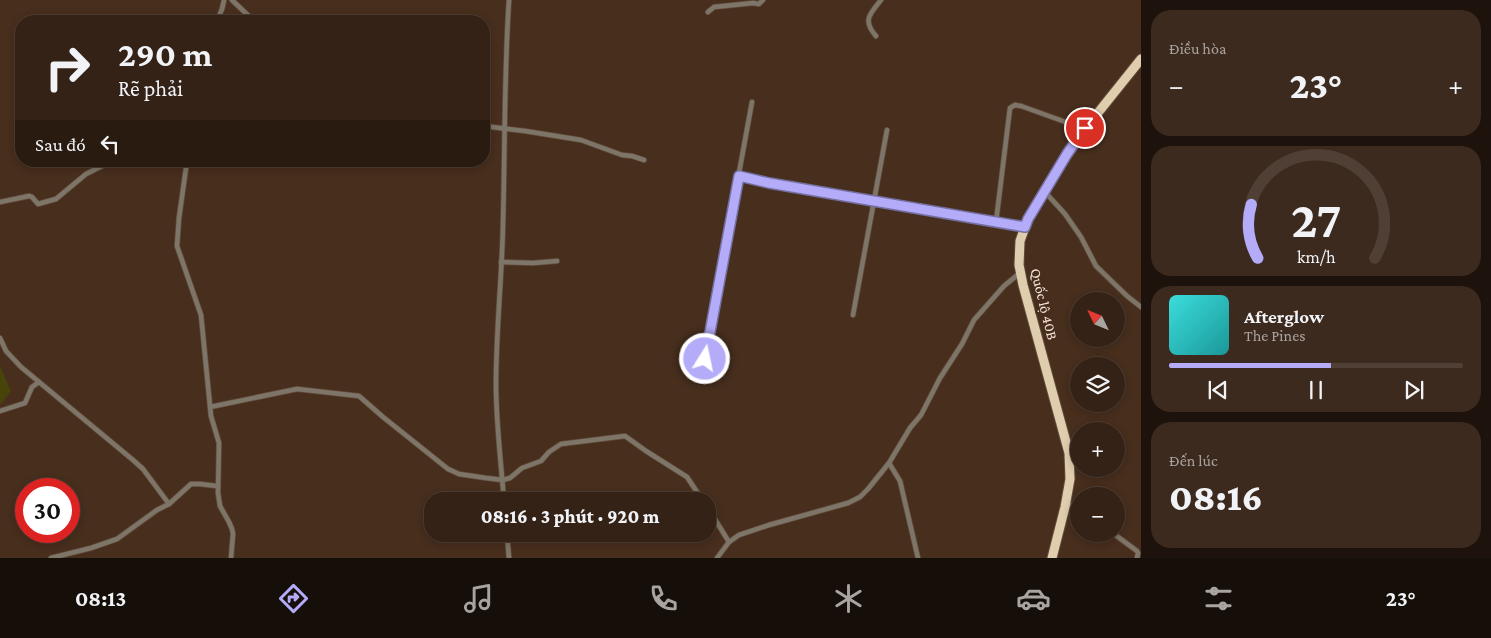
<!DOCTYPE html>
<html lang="vi">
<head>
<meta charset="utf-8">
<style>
	body { margin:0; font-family:"Crimson Pro",serif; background:#3d2a1f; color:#f1f3f6; height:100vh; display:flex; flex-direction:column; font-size:19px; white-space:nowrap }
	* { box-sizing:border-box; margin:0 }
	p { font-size:16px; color:#aaa4a1 }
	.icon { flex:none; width:28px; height:28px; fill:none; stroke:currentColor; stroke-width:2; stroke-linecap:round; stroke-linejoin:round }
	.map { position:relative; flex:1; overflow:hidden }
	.panel { display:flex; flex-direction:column; gap:10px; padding:10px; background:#1d130c; width:350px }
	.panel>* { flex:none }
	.banner { position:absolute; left:15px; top:15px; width:475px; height:152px; border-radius:20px; box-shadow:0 2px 8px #0003,0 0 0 1px #4f3f35; background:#352216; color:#f1f3f6; overflow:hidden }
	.needle { width:32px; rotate:313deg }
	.buttons { position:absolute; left:1070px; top:292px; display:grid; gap:10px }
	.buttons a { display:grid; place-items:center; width:55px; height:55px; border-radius:50%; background:#352216; box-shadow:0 2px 8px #0003,0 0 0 1px #4f3f35; font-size:25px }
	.speed { position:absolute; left:15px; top:478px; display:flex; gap:10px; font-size:25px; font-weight:700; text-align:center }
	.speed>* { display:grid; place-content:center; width:65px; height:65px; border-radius:50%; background:#352216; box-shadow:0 2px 8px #0003,0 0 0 1px #4f3f35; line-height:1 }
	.speed .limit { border:8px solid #d22; background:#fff; color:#111 }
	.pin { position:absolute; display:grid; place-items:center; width:42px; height:42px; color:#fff; margin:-21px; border:2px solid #fff; border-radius:50%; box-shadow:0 1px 5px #0007 }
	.me { position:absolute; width:55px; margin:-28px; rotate:10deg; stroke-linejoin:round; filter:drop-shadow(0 0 4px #0008) }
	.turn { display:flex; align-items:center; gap:18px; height:105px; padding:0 20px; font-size:22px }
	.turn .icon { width:65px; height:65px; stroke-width:2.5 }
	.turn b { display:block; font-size:35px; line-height:42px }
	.then { display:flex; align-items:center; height:48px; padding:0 20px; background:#0003; gap:10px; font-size:19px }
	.big { font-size:38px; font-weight:800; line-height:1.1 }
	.panel .widget { flex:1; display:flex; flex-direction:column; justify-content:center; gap:8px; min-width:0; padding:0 18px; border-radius:20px; background:#3d2a1f }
	.panel .dial { align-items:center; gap:0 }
	.dial svg { height:130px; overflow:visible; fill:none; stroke:#4f3f35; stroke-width:7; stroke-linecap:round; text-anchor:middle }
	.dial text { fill:#f1f3f6; stroke:none }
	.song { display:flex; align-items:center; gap:15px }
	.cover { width:60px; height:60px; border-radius:8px; background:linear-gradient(135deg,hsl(180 70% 55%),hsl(180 70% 35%)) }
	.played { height:5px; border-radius:2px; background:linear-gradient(90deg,#b4acf9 55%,#4f3f35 55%) }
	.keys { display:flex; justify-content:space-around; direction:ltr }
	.heat { display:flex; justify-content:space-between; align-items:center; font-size:28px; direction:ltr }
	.trip { position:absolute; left:424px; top:492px; width:292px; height:50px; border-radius:20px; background:#352216; box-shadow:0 2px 8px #0003,0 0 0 1px #4f3f35; font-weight:800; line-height:50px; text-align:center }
	.tabs { display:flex; height:80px; justify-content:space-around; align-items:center; background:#150e09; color:#aaa4a1 }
	.tabs .icon { width:35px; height:35px }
	.tabs .current { color:#b4acf9 }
	.tabs b { font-size:22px; color:#f1f3f6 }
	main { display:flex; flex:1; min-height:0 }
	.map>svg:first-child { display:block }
	.green { fill:#484309 }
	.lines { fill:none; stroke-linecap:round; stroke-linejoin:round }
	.street-casing { stroke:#634b3b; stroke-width:6 }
	.highway-casing { stroke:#634b3b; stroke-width:11 }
	.street { stroke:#7d7568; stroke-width:4.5 }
	.highway { stroke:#e0cdae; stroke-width:9 }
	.route-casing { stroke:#7570a2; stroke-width:12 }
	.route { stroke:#b4acf9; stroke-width:9 }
	.labels { text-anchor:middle; stroke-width:5; stroke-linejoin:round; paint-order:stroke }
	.street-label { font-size:15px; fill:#f6e5da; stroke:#472e1d }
</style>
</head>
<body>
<main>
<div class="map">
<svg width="1141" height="558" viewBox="0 0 1141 558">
	<rect width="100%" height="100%" fill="#472e1d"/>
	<!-- green -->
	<path class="green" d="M0,366L11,391L0,405Z"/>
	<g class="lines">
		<defs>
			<g id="street">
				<path d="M232,0L254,21"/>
				<path d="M708,12L714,7L753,3L759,4L763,0"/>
				<path d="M217,21L222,9L224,0"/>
				<path d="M876,36C862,20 870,14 881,0"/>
				<path d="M484,126L525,131L581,140L622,155L632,156L644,160"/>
				<path d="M117,161L132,163L139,161"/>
				<path d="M187,161L179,218L177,246L201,315L211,416L219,443L218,493L220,506L229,522L232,529L233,534L231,558"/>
				<path d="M739,176L769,183L1025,227"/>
				<path d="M1045,192L1065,214L1081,237L1096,266L1127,296L1141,307"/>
				<path d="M0,202L29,196L32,197L38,204L56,199L86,174L108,163L114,161"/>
				<path d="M996,222L1010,108L1015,105L1021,106L1085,129"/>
				<path d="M501,262L533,263L557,261"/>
				<path d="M853,315L887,130"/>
				<path d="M0,338L6,351L21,367L133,460L143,469L169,504"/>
				<path d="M705,359L752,102"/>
				<path d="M210,407L297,389L359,396L383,417L448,469L459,474L486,478L503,480L510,478L522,468L541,461L549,452L561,444L625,436L646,451L687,477L703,501"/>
				<path d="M0,411L25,403L32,387L39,382"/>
				<path d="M889,463L900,481L918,558"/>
				<path d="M504,501C501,462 496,423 496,384C496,330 502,277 503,224C505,149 504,75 509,0"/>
				<path d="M1065,504L1079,507"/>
				<path d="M708,508L729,542"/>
				<path d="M507,534L509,558"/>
				<path d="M1114,534L1137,551L1138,553L1137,558"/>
				<path d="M51,558L91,548L117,539L157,510L169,504L191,484H200L217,486"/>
				<path d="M717,558L729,542L739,535L769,525L848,503L860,497L868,489L889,463L910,428L921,415L940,378L962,344L974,320L1004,286L1021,272"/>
			</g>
			<path id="highway" d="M1052,558L1065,507L1070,479L1069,453L1023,285L1019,265L1020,241L1028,219L1067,154L1085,129L1141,59"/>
		</defs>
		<!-- street casing -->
		<use href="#street" class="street-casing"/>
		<!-- highway casing -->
		<use href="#highway" class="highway-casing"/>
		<!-- street -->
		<use href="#street" class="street"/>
		<!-- highway -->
		<use href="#highway" class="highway"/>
	</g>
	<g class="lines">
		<defs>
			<path id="route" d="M705,359L739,176L769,183L1025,227L1028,219L1067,154L1085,128"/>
		</defs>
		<!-- route casing -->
		<use href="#route" class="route-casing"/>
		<!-- route -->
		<use href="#route" class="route"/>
	</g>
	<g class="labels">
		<!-- street labels -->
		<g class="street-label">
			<text transform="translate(1044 304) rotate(76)" y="5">Quốc lộ 40B</text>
		</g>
	</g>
</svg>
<div class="buttons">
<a><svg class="needle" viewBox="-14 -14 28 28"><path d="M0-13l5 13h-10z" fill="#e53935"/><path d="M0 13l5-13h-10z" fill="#aaa4a1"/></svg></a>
<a><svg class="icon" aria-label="layers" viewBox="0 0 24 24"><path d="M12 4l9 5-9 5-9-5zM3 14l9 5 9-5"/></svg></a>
<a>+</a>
<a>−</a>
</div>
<div class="speed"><div class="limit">30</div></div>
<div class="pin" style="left:1085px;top:128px;background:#d93025"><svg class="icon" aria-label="arrive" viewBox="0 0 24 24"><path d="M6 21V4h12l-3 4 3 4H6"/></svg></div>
<svg class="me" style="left:705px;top:359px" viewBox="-20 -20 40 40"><circle r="17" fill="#b4acf9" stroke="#fff" stroke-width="3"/><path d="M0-11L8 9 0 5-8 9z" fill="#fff"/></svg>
<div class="trip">08:16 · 3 phút · 920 m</div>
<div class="banner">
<div class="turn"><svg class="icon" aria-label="right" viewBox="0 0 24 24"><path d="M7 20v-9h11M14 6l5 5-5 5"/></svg><div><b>290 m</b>Rẽ phải</div></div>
<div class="then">Sau đó<svg class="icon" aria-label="left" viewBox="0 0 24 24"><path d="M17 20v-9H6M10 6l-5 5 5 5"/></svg></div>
</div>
</div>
<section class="panel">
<div class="widget"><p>Điều hòa</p>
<div class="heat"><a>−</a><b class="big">23°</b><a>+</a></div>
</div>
<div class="widget dial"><svg viewBox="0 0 100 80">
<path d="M14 69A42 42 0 1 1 86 69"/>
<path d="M14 69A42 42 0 0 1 10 36" stroke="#b4acf9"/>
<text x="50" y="56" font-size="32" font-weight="700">27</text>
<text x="50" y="72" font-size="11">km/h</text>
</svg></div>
<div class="widget">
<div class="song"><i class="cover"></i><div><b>Afterglow</b><p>The Pines</p></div></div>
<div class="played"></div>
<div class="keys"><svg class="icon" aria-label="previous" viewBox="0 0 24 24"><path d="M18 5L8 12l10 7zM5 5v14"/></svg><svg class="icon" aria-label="pause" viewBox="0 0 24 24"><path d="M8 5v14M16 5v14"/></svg><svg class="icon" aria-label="next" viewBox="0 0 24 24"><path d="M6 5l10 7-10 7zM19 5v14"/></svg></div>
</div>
<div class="widget"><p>Đến lúc</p><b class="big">08:16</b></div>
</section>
</main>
<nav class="tabs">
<b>08:13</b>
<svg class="icon current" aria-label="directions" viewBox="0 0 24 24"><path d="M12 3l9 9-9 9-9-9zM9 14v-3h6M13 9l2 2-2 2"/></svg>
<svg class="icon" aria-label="music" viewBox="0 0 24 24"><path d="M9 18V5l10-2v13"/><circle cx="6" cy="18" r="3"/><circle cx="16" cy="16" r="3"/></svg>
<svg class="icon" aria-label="phone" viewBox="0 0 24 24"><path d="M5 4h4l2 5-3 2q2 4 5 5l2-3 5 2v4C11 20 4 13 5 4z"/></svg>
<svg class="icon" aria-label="climate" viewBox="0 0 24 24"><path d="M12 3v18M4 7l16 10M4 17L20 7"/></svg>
<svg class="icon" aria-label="car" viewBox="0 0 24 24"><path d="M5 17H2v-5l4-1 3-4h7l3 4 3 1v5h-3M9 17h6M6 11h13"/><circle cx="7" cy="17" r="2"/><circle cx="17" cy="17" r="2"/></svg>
<svg class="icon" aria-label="filters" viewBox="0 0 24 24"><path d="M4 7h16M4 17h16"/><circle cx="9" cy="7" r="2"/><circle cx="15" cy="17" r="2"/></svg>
<b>23°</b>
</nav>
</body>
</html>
